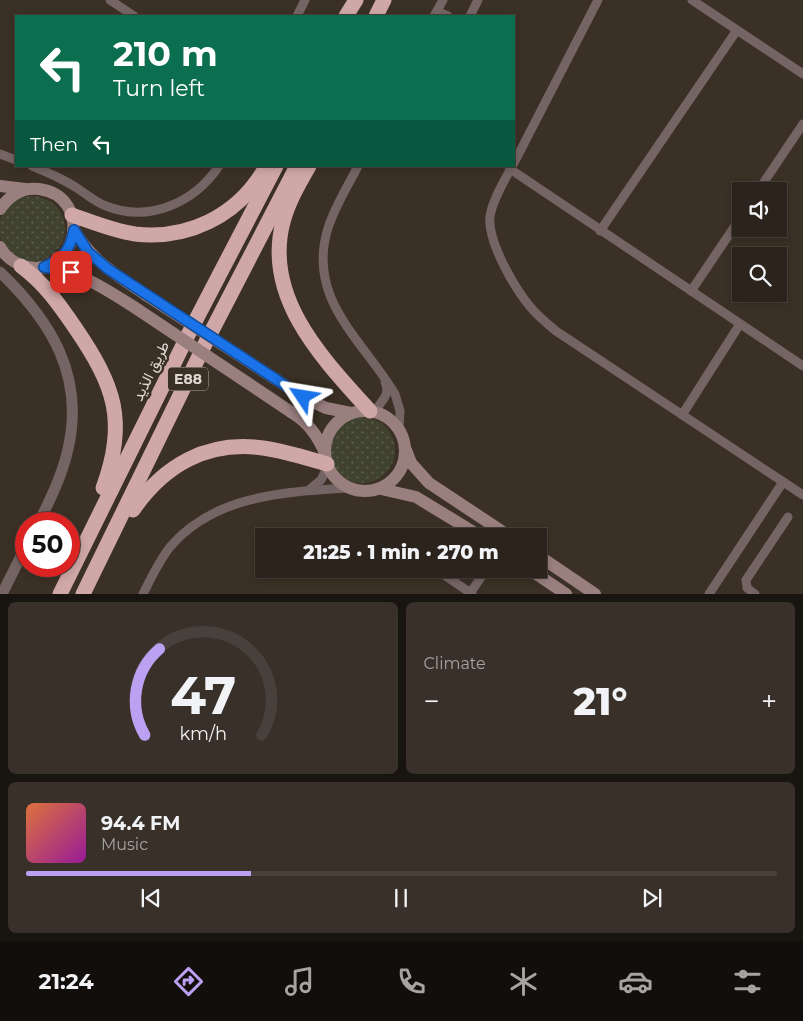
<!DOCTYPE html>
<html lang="en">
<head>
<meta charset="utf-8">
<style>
	body { margin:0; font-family:Montserrat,Vazirmatn,sans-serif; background:#383029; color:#f1f3f6; height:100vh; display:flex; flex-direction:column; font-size:19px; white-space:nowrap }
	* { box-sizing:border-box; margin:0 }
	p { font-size:16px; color:#a6a4a3 }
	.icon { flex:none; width:28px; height:28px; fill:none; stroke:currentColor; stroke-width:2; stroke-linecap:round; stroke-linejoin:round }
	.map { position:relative; height:594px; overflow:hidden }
	.drawer { display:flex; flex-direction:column; gap:8px; padding:8px; background:#18140f; flex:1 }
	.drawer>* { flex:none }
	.guide { position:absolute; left:15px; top:15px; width:500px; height:152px; border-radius:0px; box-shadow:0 2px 8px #0003,0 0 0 1px #48413b; background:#0b6e4f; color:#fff; overflow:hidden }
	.tools { position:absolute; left:732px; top:182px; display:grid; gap:10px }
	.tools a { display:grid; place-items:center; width:55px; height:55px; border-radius:0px; background:#2c241c; box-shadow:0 2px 8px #0003,0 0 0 1px #48413b; font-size:25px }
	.speed { position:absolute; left:15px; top:512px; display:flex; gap:10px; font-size:25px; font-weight:700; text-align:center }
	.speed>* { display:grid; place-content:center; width:65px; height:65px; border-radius:50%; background:#2c241c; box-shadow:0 2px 8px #0003,0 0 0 1px #48413b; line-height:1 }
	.speed .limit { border:8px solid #d22; background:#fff; color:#111 }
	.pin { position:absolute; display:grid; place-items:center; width:42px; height:42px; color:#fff; margin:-21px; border-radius:10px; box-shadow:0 2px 8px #0006 }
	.me { position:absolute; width:55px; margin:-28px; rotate:303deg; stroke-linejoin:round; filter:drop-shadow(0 0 4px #0008) }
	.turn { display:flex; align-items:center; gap:18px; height:105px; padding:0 15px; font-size:22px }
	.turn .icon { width:65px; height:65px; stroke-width:2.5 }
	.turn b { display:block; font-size:35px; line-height:42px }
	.then { display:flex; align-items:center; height:48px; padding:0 15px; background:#0003; gap:10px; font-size:19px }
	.big { font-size:38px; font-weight:800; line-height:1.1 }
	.drawer .widget { flex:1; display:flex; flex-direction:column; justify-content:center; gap:8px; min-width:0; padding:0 18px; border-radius:8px; background:#383029 }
	.drawer .dial { align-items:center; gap:0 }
	.dial svg { height:130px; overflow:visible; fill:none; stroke:#48413b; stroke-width:7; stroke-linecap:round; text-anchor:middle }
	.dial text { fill:#f1f3f6; stroke:none }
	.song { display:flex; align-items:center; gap:15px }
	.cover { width:60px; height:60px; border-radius:8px; background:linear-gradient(135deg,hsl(20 70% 55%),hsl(300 70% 35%)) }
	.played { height:5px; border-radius:2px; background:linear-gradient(90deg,#bca0f2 30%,#48413b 30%) }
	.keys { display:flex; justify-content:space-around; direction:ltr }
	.heat { display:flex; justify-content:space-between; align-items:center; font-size:28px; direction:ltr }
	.drawer .tiles { flex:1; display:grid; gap:8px; grid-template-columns:1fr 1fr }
	.widget:last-child { grid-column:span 2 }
	.trip { position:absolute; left:255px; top:528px; width:292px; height:50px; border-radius:0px; background:#2c241c; box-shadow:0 2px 8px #0003,0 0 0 1px #48413b; font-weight:800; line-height:50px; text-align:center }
	.tabs { display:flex; height:80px; justify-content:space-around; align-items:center; background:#120e0b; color:#a6a4a3 }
	.tabs .icon { width:35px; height:35px }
	.tabs .on { color:#bca0f2 }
	.tabs b { font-size:22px; color:#f1f3f6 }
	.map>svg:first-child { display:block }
	.grass { fill:url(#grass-dots) }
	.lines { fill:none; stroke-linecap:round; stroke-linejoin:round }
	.minor { stroke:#756464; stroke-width:9 }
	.tertiary { stroke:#756464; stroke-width:11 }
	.secondary { stroke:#9a7f7f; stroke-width:12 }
	.motorway { stroke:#d0a7a7; stroke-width:15 }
	.secondary-bridge { stroke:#9a7f7f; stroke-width:12 }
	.route-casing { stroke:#114b97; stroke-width:12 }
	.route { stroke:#1a73e8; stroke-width:9 }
	.labels { text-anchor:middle; stroke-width:5; stroke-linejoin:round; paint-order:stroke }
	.shield { fill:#3b3025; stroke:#afa79f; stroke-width:1 }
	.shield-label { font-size:14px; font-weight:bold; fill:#e1dad3 }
	.street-label { font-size:15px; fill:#e1dad3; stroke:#3b3025 }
</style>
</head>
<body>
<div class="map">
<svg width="803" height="594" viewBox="0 0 803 594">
	<defs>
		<pattern id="grass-dots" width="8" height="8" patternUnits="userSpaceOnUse" patternTransform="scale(1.25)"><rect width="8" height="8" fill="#40422f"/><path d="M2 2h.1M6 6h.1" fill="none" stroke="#5b5d4c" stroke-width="1.8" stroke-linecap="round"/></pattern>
	</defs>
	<rect width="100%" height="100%" fill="#3b3025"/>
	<!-- grass -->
	<g class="grass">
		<circle cx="32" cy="229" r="33"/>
		<circle cx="362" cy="450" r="33"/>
	</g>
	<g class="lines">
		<!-- minor -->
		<g class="minor">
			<path d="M110,0L134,16"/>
			<path d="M692,0L803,74"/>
			<path d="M437,11L448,16"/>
			<path d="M297,16L305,0"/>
			<path d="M434,16L443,0"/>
			<path d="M470,16L478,0"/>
			<path d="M0,154L16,160"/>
			<path d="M514,163L598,0"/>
			<path d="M32,166C47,172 63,179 77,188C86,194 95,202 106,206C149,223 194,203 219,166"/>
			<path d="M358,166C348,186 335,206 328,228C306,299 362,339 395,394L400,411L399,429"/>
			<path d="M512,166C504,182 493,199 490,216C487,242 516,291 533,310C540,318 548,324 556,331L803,495"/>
			<path d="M510,169L803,366"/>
			<path d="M758,191L803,124"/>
			<path d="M600,231L737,30"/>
			<path d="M691,291L741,217"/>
			<path d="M375,412C381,400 391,396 385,382"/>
			<path d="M682,415L740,324"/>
			<path d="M310,489L321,480L328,466"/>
			<path d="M437,570L472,594"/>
			<path d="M470,593L487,569"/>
			<path d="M143,594C151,578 159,561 170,547C214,495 285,492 348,488"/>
			<path d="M709,594L783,482"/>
			<path d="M755,594L747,588L746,580L788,517"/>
		</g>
		<!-- tertiary -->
		<g class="tertiary">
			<path d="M0,272C51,321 85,376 68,449C62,476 50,500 38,524"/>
			<path d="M2,594L26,546"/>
		</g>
		<!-- secondary -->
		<g class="secondary">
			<path d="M0,186L25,189"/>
			<path d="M0,209C9,196 22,187 39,189C93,196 79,277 27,267C16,264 5,257 0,247"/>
			<path d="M74,230C92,262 117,275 146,295"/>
			<path d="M44,267C81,272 104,288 134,307"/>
			<path d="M303,397L326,408L351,413"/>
			<circle cx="365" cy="451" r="40"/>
			<path d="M291,412C308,422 317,435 325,453"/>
			<path d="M406,450L411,463L429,483L509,536"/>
			<path d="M381,489L416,497L480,536"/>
			<path d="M539,556L595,594"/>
			<path d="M529,569L566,594"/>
		</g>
		<!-- motorway -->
		<g class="motorway">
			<path d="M346,16L356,0"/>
			<path d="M376,16L384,0"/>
			<path d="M309,166C299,184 288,202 283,222C263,298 323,359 370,411"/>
			<path d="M72,215C92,222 114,231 135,234C188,240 236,216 263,172"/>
			<path d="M21,266C45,284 59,304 76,329C114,385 128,421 103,488"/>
			<path d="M133,510C164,465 208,440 263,448C285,451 306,458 327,464"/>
			<path d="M60,594L188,335L276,166"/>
			<path d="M83,594L206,342L297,166"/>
		</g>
		<!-- secondary-bridge -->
		<g class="secondary-bridge">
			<path d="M146,295L303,397"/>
			<path d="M134,307L291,412"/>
		</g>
	</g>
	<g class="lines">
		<defs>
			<path id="route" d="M71,272L44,267C63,258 70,251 74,230L88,252L108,269L303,397"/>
		</defs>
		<!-- route casing -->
		<use href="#route" class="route-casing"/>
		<!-- route -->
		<use href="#route" class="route"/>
	</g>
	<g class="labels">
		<!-- shield labels -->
		<rect class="shield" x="168" y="367.5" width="40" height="23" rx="4"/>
		<g class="shield-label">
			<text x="188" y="384">E88</text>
		</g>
		<!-- street labels -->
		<g class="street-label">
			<text transform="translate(151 371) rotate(-64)" y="5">طريق الذيد</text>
		</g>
	</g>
</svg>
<div class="tools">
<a><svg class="icon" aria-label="sound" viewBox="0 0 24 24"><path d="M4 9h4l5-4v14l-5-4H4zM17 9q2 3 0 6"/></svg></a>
<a><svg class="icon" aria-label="search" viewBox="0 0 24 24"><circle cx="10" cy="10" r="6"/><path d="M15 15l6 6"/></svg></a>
</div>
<div class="speed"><div class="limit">50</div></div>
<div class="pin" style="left:71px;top:272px;background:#d93025"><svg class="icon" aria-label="arrive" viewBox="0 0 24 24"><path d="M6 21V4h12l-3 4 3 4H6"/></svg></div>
<svg class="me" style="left:303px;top:397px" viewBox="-20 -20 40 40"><path d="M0-17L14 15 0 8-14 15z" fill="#1a73e8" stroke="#fff" stroke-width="4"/></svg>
<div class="trip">21:25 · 1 min · 270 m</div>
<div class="guide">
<div class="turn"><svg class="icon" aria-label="left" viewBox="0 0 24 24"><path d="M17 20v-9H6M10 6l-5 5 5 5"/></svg><div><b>210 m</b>Turn left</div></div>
<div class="then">Then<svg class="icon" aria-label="left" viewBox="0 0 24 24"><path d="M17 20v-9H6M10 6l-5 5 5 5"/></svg></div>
</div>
</div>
<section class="drawer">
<div class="tiles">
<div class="widget dial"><svg viewBox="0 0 100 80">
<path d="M14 69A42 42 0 1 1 86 69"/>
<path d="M14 69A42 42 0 0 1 23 16" stroke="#bca0f2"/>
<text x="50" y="56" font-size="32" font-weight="700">47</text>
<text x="50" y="72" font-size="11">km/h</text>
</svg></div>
<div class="widget"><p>Climate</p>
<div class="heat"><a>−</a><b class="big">21°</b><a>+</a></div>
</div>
<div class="widget">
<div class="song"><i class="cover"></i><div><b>94.4 FM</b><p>Music</p></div></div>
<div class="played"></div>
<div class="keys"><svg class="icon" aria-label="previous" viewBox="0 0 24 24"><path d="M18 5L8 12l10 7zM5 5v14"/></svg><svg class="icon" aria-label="pause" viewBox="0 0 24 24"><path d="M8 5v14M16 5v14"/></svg><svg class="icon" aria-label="next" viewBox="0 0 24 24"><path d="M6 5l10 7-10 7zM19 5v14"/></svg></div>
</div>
</div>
</section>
<nav class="tabs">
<b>21:24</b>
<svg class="icon on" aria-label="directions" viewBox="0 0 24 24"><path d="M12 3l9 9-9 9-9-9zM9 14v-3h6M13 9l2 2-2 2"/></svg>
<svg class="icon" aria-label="music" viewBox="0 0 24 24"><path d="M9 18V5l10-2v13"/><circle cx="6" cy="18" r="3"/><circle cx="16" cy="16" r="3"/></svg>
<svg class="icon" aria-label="phone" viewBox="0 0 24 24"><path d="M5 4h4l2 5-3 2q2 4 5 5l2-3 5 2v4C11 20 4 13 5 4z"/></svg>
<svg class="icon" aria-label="climate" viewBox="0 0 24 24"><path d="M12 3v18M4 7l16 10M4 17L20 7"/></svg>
<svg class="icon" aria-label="car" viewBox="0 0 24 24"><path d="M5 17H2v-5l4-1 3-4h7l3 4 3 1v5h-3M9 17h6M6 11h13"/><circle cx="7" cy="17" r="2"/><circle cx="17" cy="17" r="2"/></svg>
<svg class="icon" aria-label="filters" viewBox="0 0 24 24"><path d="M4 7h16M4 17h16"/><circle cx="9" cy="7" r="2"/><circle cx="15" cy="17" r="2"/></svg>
</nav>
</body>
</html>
